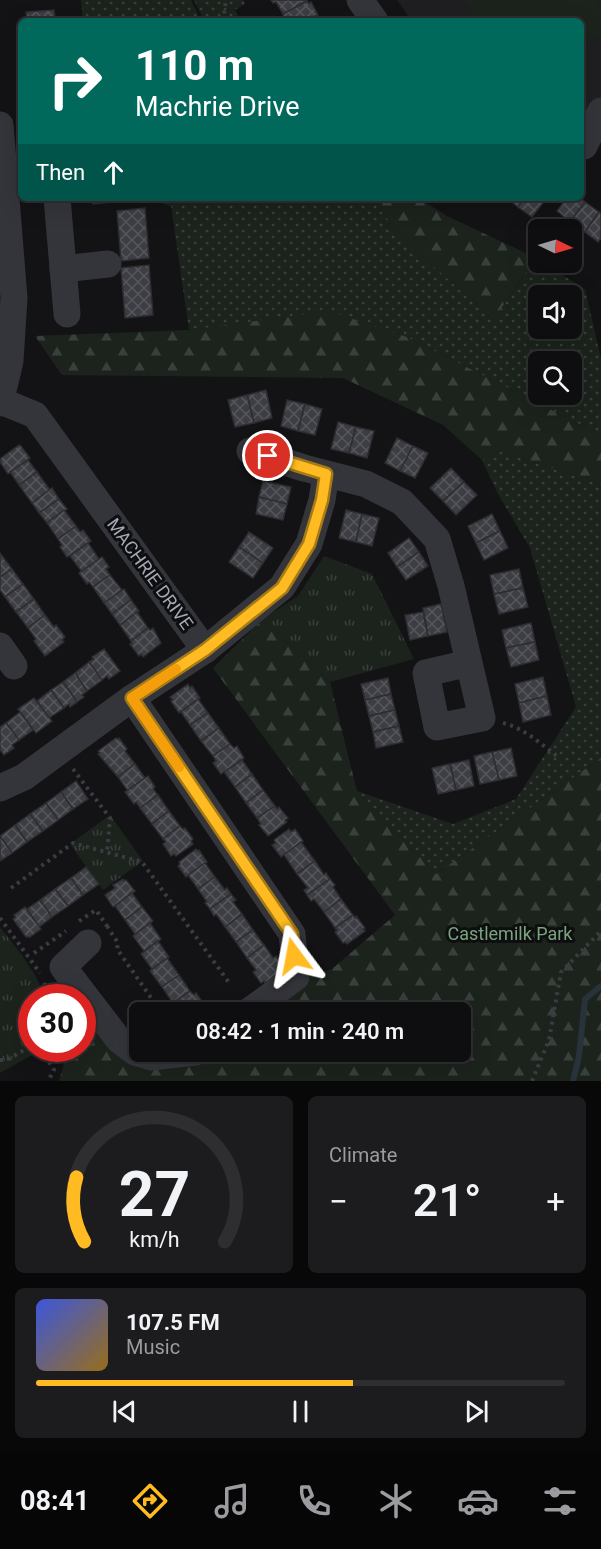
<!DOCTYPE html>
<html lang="en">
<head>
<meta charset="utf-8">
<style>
	body { margin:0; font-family:Roboto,sans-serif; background:#1c1c1e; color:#f1f3f6; height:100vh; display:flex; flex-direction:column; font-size:22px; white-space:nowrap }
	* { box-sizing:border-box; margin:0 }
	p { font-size:20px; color:#9b9c9f }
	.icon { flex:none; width:33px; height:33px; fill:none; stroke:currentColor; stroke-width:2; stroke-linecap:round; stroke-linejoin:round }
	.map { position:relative; height:1081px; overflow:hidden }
	.details { display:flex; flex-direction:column; gap:15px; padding:15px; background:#080809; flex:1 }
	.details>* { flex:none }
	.top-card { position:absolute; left:18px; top:18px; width:566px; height:183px; border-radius:9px; box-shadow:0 6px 24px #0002,0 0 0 2px #2e2e30; background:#00695c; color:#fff; overflow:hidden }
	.needle { width:39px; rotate:95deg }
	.tools { position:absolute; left:528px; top:219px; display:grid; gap:12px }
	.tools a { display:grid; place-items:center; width:54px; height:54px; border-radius:9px; background:#0e0e10; box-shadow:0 6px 24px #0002,0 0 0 2px #2e2e30; font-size:30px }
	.speed { position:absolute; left:18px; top:984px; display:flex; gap:12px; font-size:30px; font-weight:700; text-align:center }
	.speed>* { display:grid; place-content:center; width:78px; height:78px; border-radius:50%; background:#0e0e10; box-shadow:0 6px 24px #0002,0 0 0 2px #2e2e30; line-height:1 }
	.speed .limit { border:9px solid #d22; background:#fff; color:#111 }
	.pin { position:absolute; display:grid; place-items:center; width:51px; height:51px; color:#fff; margin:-26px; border:3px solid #fff; border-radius:50%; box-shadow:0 2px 6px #0007 }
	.me { position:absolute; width:66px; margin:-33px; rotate:347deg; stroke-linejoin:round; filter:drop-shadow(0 0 4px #0008) }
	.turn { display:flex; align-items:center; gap:21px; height:126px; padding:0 18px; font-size:27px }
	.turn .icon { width:78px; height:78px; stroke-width:2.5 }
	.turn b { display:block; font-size:42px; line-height:51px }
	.then { display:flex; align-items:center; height:57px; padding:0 18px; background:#0003; gap:12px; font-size:22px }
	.big { font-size:45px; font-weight:600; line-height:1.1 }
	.details .widget { flex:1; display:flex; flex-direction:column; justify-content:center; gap:9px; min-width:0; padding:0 21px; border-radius:9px; background:#1c1c1e }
	.details .dial { align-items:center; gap:0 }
	.dial svg { height:156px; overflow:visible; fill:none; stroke:#2e2e30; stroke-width:7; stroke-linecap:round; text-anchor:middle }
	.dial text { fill:#f1f3f6; stroke:none }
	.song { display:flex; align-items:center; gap:18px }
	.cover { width:72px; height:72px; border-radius:9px; background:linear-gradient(135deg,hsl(230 70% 55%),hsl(40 70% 35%)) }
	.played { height:6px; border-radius:3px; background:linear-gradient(90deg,#ffbb21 60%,#2e2e30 60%) }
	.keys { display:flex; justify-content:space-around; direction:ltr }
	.heat { display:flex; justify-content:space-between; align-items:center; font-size:33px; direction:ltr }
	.details .tiles { flex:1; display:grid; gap:15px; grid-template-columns:1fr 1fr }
	.widget:last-child { grid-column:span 2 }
	.trip { position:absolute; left:129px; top:1002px; width:342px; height:60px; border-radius:9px; background:#0e0e10; box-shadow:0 6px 24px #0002,0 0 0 2px #2e2e30; font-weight:600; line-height:60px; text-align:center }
	.tab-bar { display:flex; height:96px; justify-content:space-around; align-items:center; background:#060606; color:#9b9c9f }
	.tab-bar .icon { width:42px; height:42px }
	.tab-bar .active { color:#ffbb21 }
	.tab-bar b { font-size:27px; color:#f1f3f6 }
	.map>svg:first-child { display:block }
	.built { fill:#1f1f22 }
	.grass { fill:url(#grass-dots); fill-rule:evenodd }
	.forest { fill:url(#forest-firs) }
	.park { fill:url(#park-tufts) }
	.pitch { fill:#1b231c }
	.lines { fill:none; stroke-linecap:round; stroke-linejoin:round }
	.stream { stroke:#28323a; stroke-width:6 }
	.building { fill:url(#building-cross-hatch); stroke:#2d2d31; stroke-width:1.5 }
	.path { stroke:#3a3c42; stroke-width:4; stroke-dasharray:3 4.5; stroke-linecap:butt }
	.minor { stroke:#34353a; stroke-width:27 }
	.route-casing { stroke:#a67a15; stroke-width:15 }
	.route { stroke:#ffbb21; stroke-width:10 }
	.slow { stroke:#f59e0b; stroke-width:10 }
	.labels { text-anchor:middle; stroke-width:6; stroke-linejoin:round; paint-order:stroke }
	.street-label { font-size:18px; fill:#a3a9b7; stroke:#0e0e10 }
	.park-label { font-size:18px; fill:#79a47d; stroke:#0e0e10 }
</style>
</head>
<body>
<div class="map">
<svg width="601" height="1081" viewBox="0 0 601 1081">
	<defs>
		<pattern id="grass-dots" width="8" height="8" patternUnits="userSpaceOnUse" patternTransform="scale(1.5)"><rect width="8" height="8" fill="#1b231c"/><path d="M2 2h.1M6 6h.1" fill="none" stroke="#39403b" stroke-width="1.8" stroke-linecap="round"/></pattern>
		<pattern id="forest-firs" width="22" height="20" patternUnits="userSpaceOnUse" patternTransform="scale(1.5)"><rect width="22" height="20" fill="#1b231c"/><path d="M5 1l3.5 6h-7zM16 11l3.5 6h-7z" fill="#39403b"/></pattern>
		<pattern id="park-tufts" width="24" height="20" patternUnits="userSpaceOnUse" patternTransform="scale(1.5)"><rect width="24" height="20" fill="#1b231c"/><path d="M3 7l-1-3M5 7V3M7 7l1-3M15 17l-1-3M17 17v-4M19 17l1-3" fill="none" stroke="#39403b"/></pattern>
		<pattern id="building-cross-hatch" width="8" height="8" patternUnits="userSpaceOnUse" patternTransform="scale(1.5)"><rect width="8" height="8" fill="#3c3e43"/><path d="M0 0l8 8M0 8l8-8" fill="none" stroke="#55575c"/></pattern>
	</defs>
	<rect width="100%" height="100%" fill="#131315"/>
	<!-- built -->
	<path class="built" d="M397,0H601V124L581,123L580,21H412Z"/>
	<!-- grass -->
	<g class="grass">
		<path d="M81,0H191L201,21H83Z"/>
		<path d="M194,0H243L245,4L235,10L241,21H204Z"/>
		<path d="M152,198H372L398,234L493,320L536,258L538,262L543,263L585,289L601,359V435L407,337L329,312L189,330L171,206L152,200ZM538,296H572V328H538ZM538,362H572V394H538Z"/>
		<path d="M499,451L601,484V758L436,874L357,791L453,824L516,799L576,707L530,548L498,494L482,460Z"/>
	</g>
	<!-- forest -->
	<g class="forest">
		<path d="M372,198H418L447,216L536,258L493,320L398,234Z"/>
		<path d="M329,311L407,337L601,435V484L499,451L482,460L443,425L343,378L62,375L35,336L189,330Z"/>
		<path d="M263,619L330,682L357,791L436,874L601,758V1081H59L68,1049L82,1048L83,1001L115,1044L201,1052H460V1012H253L298,979L332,969L395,915L213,668Z"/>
	</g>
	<!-- park -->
	<g class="park">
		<path d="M324,556L372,574L414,659L330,682L263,619L298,596Z"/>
		<path d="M110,815L143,861L103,890L70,844Z"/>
		<path d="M0,927C16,948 37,971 44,997L32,998V1048L39,1049V1051L0,1073Z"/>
	</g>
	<!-- pitch -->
	<path class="pitch" d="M467,0H598L601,11V37L581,42L580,21H473Z"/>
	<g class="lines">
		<!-- stream -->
		<path class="stream" d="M573,1081L579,1056L585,999L601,986"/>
	</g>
	<!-- building -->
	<g class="building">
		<path d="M271,0H307V1L283,14L276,2L273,3Z"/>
		<path d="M307,1L309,4L311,2L318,15L315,16L318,21H283L282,19L284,18L283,14Z"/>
		<path d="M54,10L55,21H27L26,12Z"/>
		<path d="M92,198H121V201L93,204Z"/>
		<path d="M507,198H525L518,207Z"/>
		<path d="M525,198H545L546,199L532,217L518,207Z"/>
		<path d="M567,198H580L585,202L570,222L557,211Z"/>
		<path d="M585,202L599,212L585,232L570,222Z"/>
		<path d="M145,208L149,258L121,261L117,211Z"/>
		<path d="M599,212L601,214V238L598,242L585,232Z"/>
		<path d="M149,265L153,315L125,318L121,268Z"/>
		<path d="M266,390L272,418L254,423L247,395Z"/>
		<path d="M247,395L254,423L235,427L228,400Z"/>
		<path d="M287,400L305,404L298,431L281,426Z"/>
		<path d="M305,404L322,409L315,435L298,431Z"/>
		<path d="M338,422L356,427L349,453L331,449Z"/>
		<path d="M356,427L374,431L367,458L349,453Z"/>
		<path d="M397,438L413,446L400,471L385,463Z"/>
		<path d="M19,445L21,446L30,458L8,474L0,462L1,458Z"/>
		<path d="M413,446L428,453L415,478L400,471Z"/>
		<path d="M28,460L37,472L19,485L10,472Z"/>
		<path d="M451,468L464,482L443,501L430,488Z"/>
		<path d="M37,472L50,490L32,503L19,485Z"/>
		<path d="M263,481L291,487L287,504L259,497Z"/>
		<path d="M464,482L477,495L456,515L443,501Z"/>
		<path d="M52,488L59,499L39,513L32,503Z"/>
		<path d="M259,497L287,504L283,520L256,514Z"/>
		<path d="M59,499L67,509L47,523L39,513Z"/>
		<path d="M64,510L76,526L58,539L47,523Z"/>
		<path d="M346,510L362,514L356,542L339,538Z"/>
		<path d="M362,514L379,518L372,546L356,542Z"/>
		<path d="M492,514L500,531L476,543L468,526Z"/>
		<path d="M76,526L80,532L83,530L91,541L67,557L60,547L62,545L58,539Z"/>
		<path d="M500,531L508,548L484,560L476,543Z"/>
		<path d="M249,532L273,548L263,563L239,547Z"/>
		<path d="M409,538L419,552L397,567L388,553Z"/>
		<path d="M88,543L99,559L82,572L70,556Z"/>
		<path d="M239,547L263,563L253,578L229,562Z"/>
		<path d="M419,552L428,566L406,580L397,567Z"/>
		<path d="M0,553L12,569L0,577Z"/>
		<path d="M102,557L109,567L106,569L110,575L93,587L89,582L87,584L79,573Z"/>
		<path d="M12,569L23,584L5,597L0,590V577Z"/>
		<path d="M519,569L523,588L494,594L490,575Z"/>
		<path d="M110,575L122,590L104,603L93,587Z"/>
		<path d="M23,584L34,599L16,612L5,597Z"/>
		<path d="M523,588L528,607L499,614L494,594Z"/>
		<path d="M124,589L131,600L112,614L104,603Z"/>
		<path d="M34,599L45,615L28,628L16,612Z"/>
		<path d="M131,600L139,611L120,625L112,614Z"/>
		<path d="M441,604L447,632L428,636L423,608Z"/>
		<path d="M137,612L148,628L131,641L120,625Z"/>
		<path d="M423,612L428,636L410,640L405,615Z"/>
		<path d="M45,615L54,627L56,625L65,637L62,640L64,642L45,656L34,641L36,639L28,628Z"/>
		<path d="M531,623L535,642L506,648L502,630Z"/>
		<path d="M148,628L150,630L153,628L161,643L143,657L141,654L139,656L130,644L132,643L131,641Z"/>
		<path d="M535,642L539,660L511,667L506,648Z"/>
		<path d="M104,649L120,671L109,679L107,676L102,680L89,662L94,659L92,657Z"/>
		<path d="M89,662L102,680L87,691L75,673Z"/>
		<path d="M75,673L87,691L82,695L84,697L77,702L63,682Z"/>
		<path d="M543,677L547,696L519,703L515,684Z"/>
		<path d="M388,678L391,694L365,700L361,684Z"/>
		<path d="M63,682L77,702L70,707L69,704L64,708L51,690Z"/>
		<path d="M188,684L190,688L192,686L200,698L179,713L171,701L173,700L170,697Z"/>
		<path d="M51,690L64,708L49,718L37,701Z"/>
		<path d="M391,694L395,710L369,716L365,700Z"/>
		<path d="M547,696L551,715L523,722L519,703Z"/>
		<path d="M34,698L52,721L36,733L18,709Z"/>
		<path d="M198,699L208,713L190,725L181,712Z"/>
		<path d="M395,710L399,726L373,732L369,716Z"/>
		<path d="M20,712L33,730L19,740L6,723Z"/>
		<path d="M208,713L219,728L201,741L190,725Z"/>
		<path d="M6,723L19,740L12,745L14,748L4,755L0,750V727Z"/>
		<path d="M399,726L403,742L376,748L373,732Z"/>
		<path d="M219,728L230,744L213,756L201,741Z"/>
		<path d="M116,738L117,739L119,738L127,749L125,751L135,764L118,777L98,754L100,753L98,751Z"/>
		<path d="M230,744L234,748L237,746L244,758L221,774L213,763L216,761L213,756Z"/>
		<path d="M511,748L517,776L499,780L492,752Z"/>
		<path d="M492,752L499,780L480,784L474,756Z"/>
		<path d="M242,760L252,774L235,787L224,772Z"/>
		<path d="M469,760L474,786L456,790L450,764Z"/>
		<path d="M135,764L145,778L128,791L118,777Z"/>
		<path d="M450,764L456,790L438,794L432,768Z"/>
		<path d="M252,774L263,790L246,803L235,787Z"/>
		<path d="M148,776L155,787L153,789L158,795L140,808L136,802L134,804L125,792Z"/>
		<path d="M76,781L88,799L73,809L61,792Z"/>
		<path d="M263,790L275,806L257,818L246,803Z"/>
		<path d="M61,792L73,809L58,820L46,803Z"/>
		<path d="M158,795L169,811L152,824L140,808Z"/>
		<path d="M46,803L58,820L43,831L30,814Z"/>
		<path d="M275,806L277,809L279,807L288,818L285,820L287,822L268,836L259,825L261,824L257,818Z"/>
		<path d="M169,811L180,826L163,839L152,824Z"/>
		<path d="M30,814L43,831L27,842L15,825Z"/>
		<path d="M15,825L27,842L12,853L0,836Z"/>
		<path d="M180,826L183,829L185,828L193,839L191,841L193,844L176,856L174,854L171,856L163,844L166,842L163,839Z"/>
		<path d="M289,829L291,832L295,829L303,841L281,857L272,845L276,843L274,840Z"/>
		<path d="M0,836L12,853L0,861Z"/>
		<path d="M301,842L315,861L297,874L284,855Z"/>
		<path d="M196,849L198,851L199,850L207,862L186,877L178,866L180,864L179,862Z"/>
		<path d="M315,861L324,875L326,873L330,879L307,895L304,890L308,888L297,874Z"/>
		<path d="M205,863L215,877L198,889L188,875Z"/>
		<path d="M86,867L99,884L83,895L71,878Z"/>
		<path d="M215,877L225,890L227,888L231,894L210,909L205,903L207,902L198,889Z"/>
		<path d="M71,878L83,895L68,906L55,889Z"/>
		<path d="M123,879L124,881L126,880L135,891L113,907L105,895L115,888L113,885Z"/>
		<path d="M330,879L335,885L333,887L341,899L324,912L314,899L311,901L307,895Z"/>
		<path d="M55,889L68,906L52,917L40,900Z"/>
		<path d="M132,893L142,907L125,920L115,906Z"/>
		<path d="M231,894L236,900L233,902L242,914L225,927L216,914L214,916L210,909Z"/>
		<path d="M341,899L353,915L335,928L324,912Z"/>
		<path d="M40,900L52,917L39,927L27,909Z"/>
		<path d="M25,907L41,929L30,937H26L13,919L16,917L14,915Z"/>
		<path d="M142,907L153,921L135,934L125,920Z"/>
		<path d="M242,914L253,930L236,942L225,927Z"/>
		<path d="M353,915L355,918L356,916L365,928L363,929L365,931L347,944L345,942L343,943L335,932L337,930L335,928Z"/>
		<path d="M150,923L161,939L144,951L133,936Z"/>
		<path d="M253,930L264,945L247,958L236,942Z"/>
		<path d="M158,941L169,957L152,969L141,954Z"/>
		<path d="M264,945L273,958L276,956L284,967L281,969L282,971L265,983L264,981L261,983L253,972L256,970L247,958Z"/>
		<path d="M167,958L179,975L162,987L150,971Z"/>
		<path d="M179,975L190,991L173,1003L162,987Z"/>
		<path d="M190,991L194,995L196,993L204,1004L193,1012H176L174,1009L176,1008L173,1003Z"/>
	</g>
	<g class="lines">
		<!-- path -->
		<g class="path">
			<path d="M223,21L226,0"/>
			<path d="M503,723C524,728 541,744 558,757"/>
			<path d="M73,769L110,818L107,853"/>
			<path d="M11,888L73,843L142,862L230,984"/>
			<path d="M0,918L40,973"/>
			<path d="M79,921L96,910L107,926L105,928"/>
			<path d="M107,926L118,943L117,949L161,1012"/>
			<path d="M34,953L66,931"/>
			<path d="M44,983L50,998"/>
			<path d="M45,1048V1055L54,1070L48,1081"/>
			<path d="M0,1060C11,1061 20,1050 32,1047"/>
			<path d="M532,1081L549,1040L561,972L601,931"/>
		</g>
		<!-- minor -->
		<g class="minor">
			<path d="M360,0L375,21"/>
			<path d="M0,125L14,298L10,361L0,403"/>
			<path d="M584,146L601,111"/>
			<path d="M57,198L67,314"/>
			<path d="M63,269L108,264"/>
			<path d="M250,451L304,468L366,484L402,502L437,539L451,586L479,705L482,718L437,727L426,673L469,663"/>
			<path d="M0,646L14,666"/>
			<path d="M205,650L282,587L309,544L322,500L326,474"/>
			<path d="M132,698L292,934L296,977L248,1012"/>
			<path d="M0,788L24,777L132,698L205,650L35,415L1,401"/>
			<path d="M88,943L63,967L119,1040L135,1052L152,1057L195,1052"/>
		</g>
	</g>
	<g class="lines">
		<defs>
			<path id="route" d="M268,456L326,474L322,500L309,544L282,588L205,650L132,698L292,934L294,956"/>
		</defs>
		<!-- route casing -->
		<use href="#route" class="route-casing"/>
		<!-- route -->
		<use href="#route" class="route"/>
		<!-- slow -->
		<path class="slow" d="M176,669L132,698L179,767"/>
	</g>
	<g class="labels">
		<!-- street labels -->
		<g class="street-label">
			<text transform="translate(150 574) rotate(54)" y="6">MACHRIE DRIVE</text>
		</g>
		<!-- park labels -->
		<g class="park-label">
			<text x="510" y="940">Castlemilk Park</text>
		</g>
	</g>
</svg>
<div class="tools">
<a><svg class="needle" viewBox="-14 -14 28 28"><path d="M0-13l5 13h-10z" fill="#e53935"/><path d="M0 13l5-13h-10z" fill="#9b9c9f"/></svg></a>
<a><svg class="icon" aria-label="sound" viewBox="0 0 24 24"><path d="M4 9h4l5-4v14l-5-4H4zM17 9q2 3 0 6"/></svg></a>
<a><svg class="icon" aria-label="search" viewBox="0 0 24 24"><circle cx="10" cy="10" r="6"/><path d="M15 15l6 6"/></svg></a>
</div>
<div class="speed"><div class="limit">30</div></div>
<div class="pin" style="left:268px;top:456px;background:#d93025"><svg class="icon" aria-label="arrive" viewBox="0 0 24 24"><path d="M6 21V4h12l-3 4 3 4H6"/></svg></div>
<svg class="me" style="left:294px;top:956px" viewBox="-20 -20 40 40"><path d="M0-17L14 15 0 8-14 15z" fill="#ffbb21" stroke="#fff" stroke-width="4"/></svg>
<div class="trip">08:42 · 1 min · 240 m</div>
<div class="top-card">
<div class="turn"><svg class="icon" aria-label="right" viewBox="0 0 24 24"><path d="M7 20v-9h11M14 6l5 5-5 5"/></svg><div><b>110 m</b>Machrie Drive</div></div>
<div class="then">Then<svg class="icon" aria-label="ahead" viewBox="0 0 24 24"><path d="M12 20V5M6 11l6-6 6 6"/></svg></div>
</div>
</div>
<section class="details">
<div class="tiles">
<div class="widget dial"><svg viewBox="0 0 100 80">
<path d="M14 69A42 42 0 1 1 86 69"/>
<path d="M14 69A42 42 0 0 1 10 36" stroke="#ffbb21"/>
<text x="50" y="56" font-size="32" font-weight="700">27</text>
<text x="50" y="72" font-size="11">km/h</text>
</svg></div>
<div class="widget"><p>Climate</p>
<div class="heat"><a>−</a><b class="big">21°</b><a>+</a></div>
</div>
<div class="widget">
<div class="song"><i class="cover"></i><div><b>107.5 FM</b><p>Music</p></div></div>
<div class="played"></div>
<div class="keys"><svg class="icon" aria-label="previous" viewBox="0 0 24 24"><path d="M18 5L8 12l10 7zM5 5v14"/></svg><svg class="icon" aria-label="pause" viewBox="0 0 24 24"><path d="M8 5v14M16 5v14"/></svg><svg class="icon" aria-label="next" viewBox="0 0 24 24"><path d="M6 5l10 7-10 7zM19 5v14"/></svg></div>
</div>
</div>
</section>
<nav class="tab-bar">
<b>08:41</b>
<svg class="icon active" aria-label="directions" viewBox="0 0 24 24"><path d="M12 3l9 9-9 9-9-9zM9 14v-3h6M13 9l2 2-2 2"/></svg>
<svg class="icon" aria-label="music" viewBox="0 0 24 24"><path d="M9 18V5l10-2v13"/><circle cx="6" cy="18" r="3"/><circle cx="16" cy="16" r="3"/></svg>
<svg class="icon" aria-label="phone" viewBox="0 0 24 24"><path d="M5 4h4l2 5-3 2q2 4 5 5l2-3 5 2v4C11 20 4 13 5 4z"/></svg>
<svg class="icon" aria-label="climate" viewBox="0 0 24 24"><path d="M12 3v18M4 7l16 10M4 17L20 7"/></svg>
<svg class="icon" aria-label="car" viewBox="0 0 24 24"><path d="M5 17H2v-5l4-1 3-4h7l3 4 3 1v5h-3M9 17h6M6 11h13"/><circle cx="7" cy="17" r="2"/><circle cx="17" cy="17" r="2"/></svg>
<svg class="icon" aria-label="filters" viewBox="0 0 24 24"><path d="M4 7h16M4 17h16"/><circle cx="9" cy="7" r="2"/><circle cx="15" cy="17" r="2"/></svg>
</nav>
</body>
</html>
